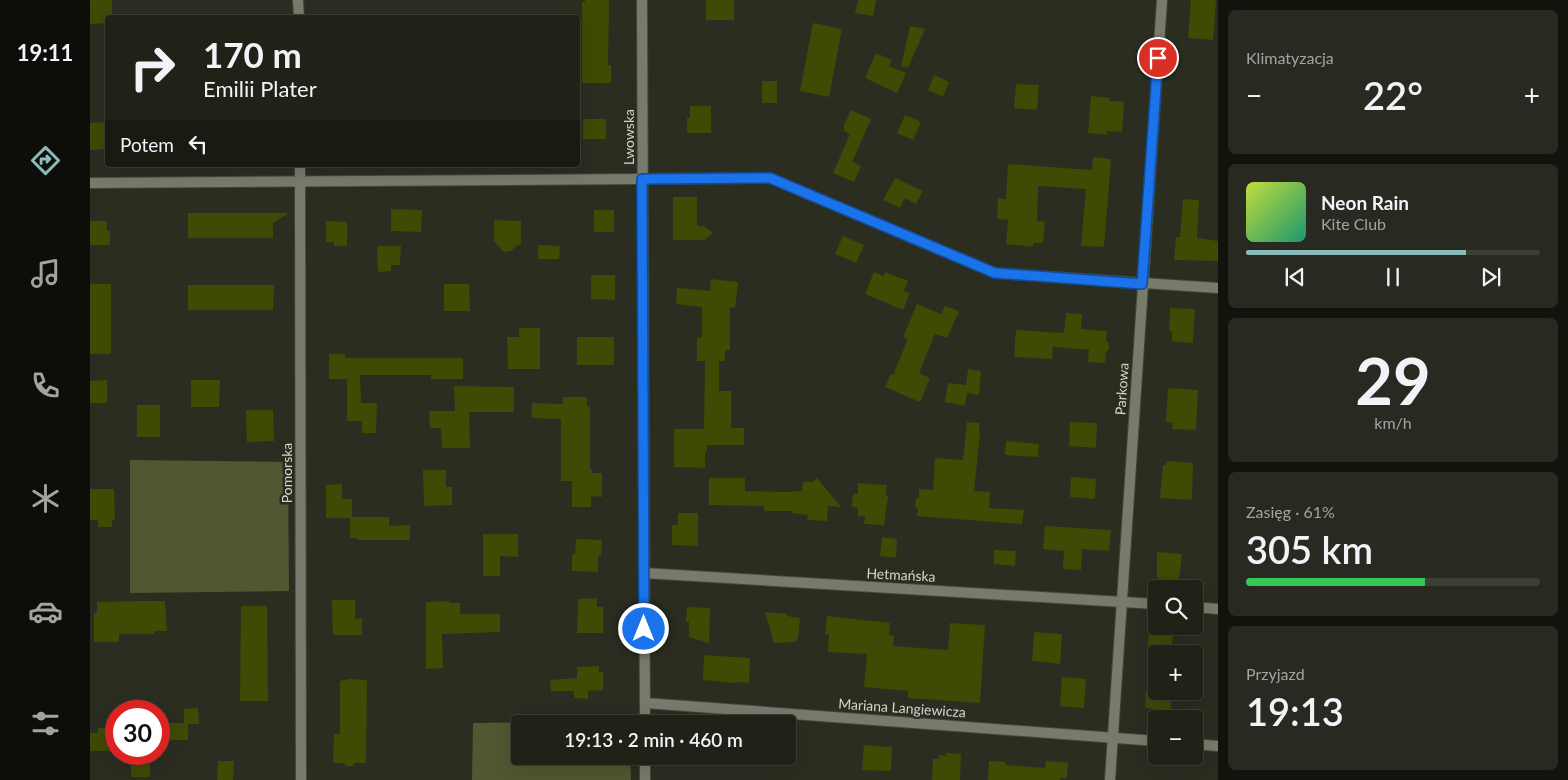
<!DOCTYPE html>
<html lang="pl">
<head>
<meta charset="utf-8">
<style>
	body { margin:0; font-family:Lato,sans-serif; background:#282a21; color:#f1f3f6; height:100vh; display:flex; flex-direction:column; font-size:19px; white-space:nowrap }
	* { box-sizing:border-box; margin:0 }
	p { font-size:16px; color:#a2a4a2 }
	.icon { flex:none; width:28px; height:28px; fill:none; stroke:currentColor; stroke-width:2; stroke-linecap:round; stroke-linejoin:round }
	.map { position:relative; flex:1; overflow:hidden }
	.side { display:flex; flex-direction:column; gap:10px; padding:10px; background:#12130d; width:350px }
	.side>* { flex:none }
	.banner { position:absolute; left:15px; top:15px; width:475px; height:152px; border-radius:5px; box-shadow:0 5px 20px #0002,0 0 0 1px #3d3f37; background:#202218; color:#f1f3f6; overflow:hidden }
	.buttons { position:absolute; left:1058px; top:580px; display:grid; gap:10px }
	.buttons a { display:grid; place-items:center; width:55px; height:55px; border-radius:5px; background:#202218; box-shadow:0 5px 20px #0002,0 0 0 1px #3d3f37; font-size:25px }
	.speed { position:absolute; left:15px; top:700px; display:flex; gap:10px; font-size:25px; font-weight:700; text-align:center }
	.speed>* { display:grid; place-content:center; width:65px; height:65px; border-radius:50%; background:#202218; box-shadow:0 5px 20px #0002,0 0 0 1px #3d3f37; line-height:1 }
	.speed .limit { border:8px solid #d22; background:#fff; color:#111 }
	.pin { position:absolute; display:grid; place-items:center; width:42px; height:42px; color:#fff; margin:-21px; border:2px solid #fff; border-radius:50%; box-shadow:0 1px 5px #0007 }
	.me { position:absolute; width:55px; margin:-28px; rotate:0deg; stroke-linejoin:round; filter:drop-shadow(0 0 4px #0008) }
	.turn { display:flex; align-items:center; gap:18px; height:105px; padding:0 15px; font-size:22px }
	.turn .icon { width:65px; height:65px; stroke-width:2.5 }
	.turn b { display:block; font-size:35px; line-height:42px }
	.then { display:flex; align-items:center; height:48px; padding:0 15px; background:#0003; gap:10px; font-size:19px }
	.big { font-size:38px; font-weight:600; line-height:1.1 }
	.side .tile { flex:1; display:flex; flex-direction:column; justify-content:center; gap:8px; min-width:0; padding:0 18px; border-radius:8px; background:#282a21 }
	.side .dial { align-items:center; gap:0 }
	.dial b { font-size:65px; line-height:1 }
	.song { display:flex; align-items:center; gap:15px }
	.cover { width:60px; height:60px; border-radius:8px; background:linear-gradient(135deg,hsl(70 70% 55%),hsl(160 70% 35%)) }
	.played { height:5px; border-radius:2px; background:linear-gradient(90deg,#8bbbb9 75%,#3d3f37 75%) }
	.keys { display:flex; justify-content:space-around; direction:ltr }
	.heat { display:flex; justify-content:space-between; align-items:center; font-size:28px; direction:ltr }
	.charge { height:8px; border-radius:4px; background:linear-gradient(90deg,#34c759 61%,#3d3f37 0) }
	.trip { position:absolute; left:421px; top:715px; width:285px; height:50px; border-radius:5px; background:#202218; box-shadow:0 5px 20px #0002,0 0 0 1px #3d3f37; font-weight:600; line-height:50px; text-align:center }
	main { display:flex; flex:1; min-height:0 }
	.menu { display:flex; flex-direction:column; width:90px; justify-content:space-around; align-items:center; background:#0d0e0a; color:#a2a4a2 }
	.menu .icon { width:35px; height:35px }
	.menu .active { color:#8bbbb9 }
	.menu b { font-size:22px; color:#f1f3f6 }
	.map>svg:first-child { display:block }
	.green { fill:#4f5831 }
	.building { fill:#3f4a05 }
	.lines { fill:none; stroke-linecap:round; stroke-linejoin:round }
	.minor-casing { stroke:#45473c; stroke-width:12 }
	.minor { stroke:#777b6c; stroke-width:10 }
	.route-casing { stroke:#114b97; stroke-width:12 }
	.route { stroke:#1a73e8; stroke-width:9 }
	.labels { text-anchor:middle; stroke-width:5; stroke-linejoin:round; paint-order:stroke }
	.street-label { font-size:14px; fill:#d4d7ce; stroke:#2a2d20 }
</style>
</head>
<body>
<main>
<nav class="menu">
<b>19:11</b>
<svg class="icon active" aria-label="directions" viewBox="0 0 24 24"><path d="M12 3l9 9-9 9-9-9zM9 14v-3h6M13 9l2 2-2 2"/></svg>
<svg class="icon" aria-label="music" viewBox="0 0 24 24"><path d="M9 18V5l10-2v13"/><circle cx="6" cy="18" r="3"/><circle cx="16" cy="16" r="3"/></svg>
<svg class="icon" aria-label="phone" viewBox="0 0 24 24"><path d="M5 4h4l2 5-3 2q2 4 5 5l2-3 5 2v4C11 20 4 13 5 4z"/></svg>
<svg class="icon" aria-label="climate" viewBox="0 0 24 24"><path d="M12 3v18M4 7l16 10M4 17L20 7"/></svg>
<svg class="icon" aria-label="car" viewBox="0 0 24 24"><path d="M5 17H2v-5l4-1 3-4h7l3 4 3 1v5h-3M9 17h6M6 11h13"/><circle cx="7" cy="17" r="2"/><circle cx="17" cy="17" r="2"/></svg>
<svg class="icon" aria-label="filters" viewBox="0 0 24 24"><path d="M4 7h16M4 17h16"/><circle cx="9" cy="7" r="2"/><circle cx="15" cy="17" r="2"/></svg>
</nav>
<div class="map">
<svg width="1128" height="780" viewBox="0 0 1128 780">
	<rect width="100%" height="100%" fill="#2a2d20"/>
	<!-- green -->
	<g class="green">
		<path d="M40,460L198,462L199,591L40,593Z"/>
		<path d="M540,721V724H430V756H540L541,780H382L383,723Z"/>
	</g>
	<!-- building -->
	<g class="building">
		<path d="M0,0H22V18H18V23L0,24Z"/>
		<path d="M495,0H517L519,2L518,65H521V83H492V2H495Z"/>
		<rect x="616" y="0" width="28" height="20"/>
		<path d="M768,0H786L783,16L765,13Z"/>
		<path d="M1101,0H1126L1123,40L1098,38Z"/>
		<path d="M723,23L752,29L739,97L710,91Z"/>
		<path d="M820,26L835,29L818,68L811,66Z"/>
		<path d="M786,53L802,60L799,66L816,73L807,93L775,78Z"/>
		<path d="M844,75L859,82L853,97L838,90Z"/>
		<rect x="672" y="81" width="15" height="22"/>
		<path d="M926,84L949,85L947,110L924,108Z"/>
		<path d="M1001,96L1020,98L1019,101L1034,102L1032,132L1017,131V135L998,133Z"/>
		<path d="M600,106H621V133H597V118H600Z"/>
		<path d="M761,110L781,119L762,162L771,166L764,182L743,173L760,134L754,131V125Z"/>
		<path d="M815,115L831,122L823,140L807,133Z"/>
		<rect x="493" y="119" width="23" height="20"/>
		<path d="M18,122V149L0,150V123Z"/>
		<path d="M1003,157L1021,159L1014,247L991,246L996,189L948,186L947,221L955,222L953,243H943V247L916,244L918,220L907,219L908,198L916,199L918,164L1002,170Z"/>
		<path d="M805,178L833,191L826,204L815,198L810,208L793,200Z"/>
		<path d="M583,197H607V226H614L623,233L614,240H583Z"/>
		<path d="M1093,199L1109,200L1107,238L1128,241V261L1084,260L1086,237H1090Z"/>
		<path d="M301,209L332,210L331,232L301,231Z"/>
		<rect x="504" y="210" width="20" height="22"/>
		<path d="M98,213H199L183,223V238H98Z"/>
		<path d="M404,220L431,221V245H427L421,251L414,252L404,241Z"/>
		<path d="M0,221H17V231H20V245H0Z"/>
		<path d="M236,221L257,222V246H244V242H236Z"/>
		<path d="M753,236L774,245L766,263L745,254Z"/>
		<path d="M448,245L470,246L469,259H448Z"/>
		<path d="M287,246H311L310,265H301V271L288,272Z"/>
		<path d="M784,272L794,276L795,272L818,281L814,291L820,293L813,310L775,294Z"/>
		<path d="M501,275H525V300L501,299Z"/>
		<path d="M621,279L648,282L645,308L640,307V350H635V361H629V391H641V428H654V445H617V451L615,452V468L584,467V429H614L615,361H607V338L612,337V307L586,304L587,288L620,291Z"/>
		<rect x="0" y="284" width="21" height="70"/>
		<path d="M354,284H379L380,311H354Z"/>
		<path d="M98,285H184L183,310H98Z"/>
		<path d="M827,304L851,314L855,306L869,311L857,338L845,334L829,373L840,378L830,402L795,387L801,374L803,375L818,339L813,337Z"/>
		<path d="M1080,308L1105,309L1103,343L1082,341V331H1079Z"/>
		<path d="M976,313L992,314L991,329L1017,331L1016,340L1019,343V348L1016,352L1015,363L998,362L999,350L963,347L962,359L924,357L926,330L974,333Z"/>
		<path d="M429,328H450V369H418L417,337H429Z"/>
		<rect x="487" y="337" width="37" height="28"/>
		<path d="M239,354H255V358H373V379H341V375H270L271,403H287L286,433H272V421H257V379H239Z"/>
		<path d="M878,369L891,371L889,395L877,393L875,406L855,402L858,383L876,385Z"/>
		<path d="M17,380V403H0V381Z"/>
		<path d="M101,380H130L129,407H101Z"/>
		<path d="M364,386L424,387V412H379L380,448H352L351,428H340L339,411H365Z"/>
		<path d="M1078,388L1108,390L1106,430L1082,429L1083,423L1076,422Z"/>
		<path d="M473,397H497V406H500V469H502V473H512V497L501,496V507H482V481H471V419L441,418L442,403L473,404Z"/>
		<rect x="47" y="405" width="23" height="32"/>
		<path d="M156,410H183L184,441L157,442Z"/>
		<path d="M877,422L889,423V434H890L884,491L900,492L899,508L934,510L932,524L827,516L828,509L825,506L826,499L829,497V489L843,490L845,458L873,460Z"/>
		<path d="M980,422L1007,423L1006,448L979,446Z"/>
		<path d="M916,441L949,444L948,457L915,455Z"/>
		<path d="M1077,461L1103,463L1102,500L1070,498L1073,465H1076Z"/>
		<path d="M333,470H356V487H362V505L334,506Z"/>
		<path d="M981,477L1006,479L1005,499L980,497Z"/>
		<path d="M619,478H655V491L695,492L712,491L713,482H722L727,478L751,507L738,506L737,521L717,520L718,515L702,513V511H674V506L619,505Z"/>
		<path d="M768,483L797,485L796,496H798L794,525L774,524L775,516H768V508L762,507L763,494H768Z"/>
		<path d="M252,484V499H262V517H299V526L320,525V540H267V538H260V518H236V485Z"/>
		<path d="M0,489H24L25,520H22V527H8V520H0Z"/>
		<path d="M588,513H608V546L582,545V525H588Z"/>
		<path d="M955,526L1021,530L1019,551L992,549L991,570L973,569L974,551L953,549Z"/>
		<path d="M393,534H428V557L410,556V576H393Z"/>
		<path d="M792,537L807,539L806,558L790,556Z"/>
		<path d="M486,539L512,540L511,556H508V572L482,571V554H485Z"/>
		<path d="M904,550L926,551L925,566L904,564Z"/>
		<path d="M1067,552L1092,554L1089,580L1067,578Z"/>
		<path d="M507,598V607H513V633H487L488,599Z"/>
		<path d="M242,600H265V619L272,618V635H243Z"/>
		<path d="M50,601H75L77,631H64V634H29V642H4V613H7V602Z"/>
		<path d="M359,601V603H370V614H410V632L352,634L353,668L336,669V602Z"/>
		<path d="M151,606H177L178,701H150Z"/>
		<path d="M597,607L620,608L619,643L599,637V622H596Z"/>
		<path d="M675,612L697,614V616L710,618L708,638L705,642L684,643Z"/>
		<path d="M737,616L800,623L799,635L804,636L803,646L858,650L860,623L895,625L890,703L818,698V691L774,687L777,654L738,652L739,635L735,634Z"/>
		<path d="M1059,628L1083,629L1082,650L1058,649Z"/>
		<path d="M944,632L972,634L970,664L942,661Z"/>
		<path d="M614,655L660,658L659,683L646,682V683L613,680Z"/>
		<path d="M509,666V672H513V690L498,691V699L484,698V691H461L460,680L487,678V667Z"/>
		<path d="M972,677L996,679L994,708L970,706Z"/>
		<path d="M259,679L277,680L276,763H265L263,766H256L254,763H243L244,734H250V681Z"/>
		<path d="M1056,691H1082L1081,710L1055,708Z"/>
		<path d="M108,708L109,724H98V740H69V723H94V709Z"/>
		<path d="M8,728H26V751H0V733H8Z"/>
		<path d="M774,745L802,747L801,771L772,770Z"/>
		<path d="M856,753L871,754L870,780H842L843,759H849V755L856,756Z"/>
		<rect x="41" y="754" width="19" height="23"/>
		<path d="M128,761H144L143,780H127Z"/>
		<path d="M899,761L915,762V765L955,768L956,761L978,763L977,778H970V780H898Z"/>
	</g>
	<g class="lines">
		<defs>
			<g id="minor">
				<path d="M208,0L209,18"/>
				<path d="M552,0L555,724"/>
				<path d="M210,165L211,780"/>
				<path d="M0,183L680,178L905,273L1128,288"/>
				<path d="M554,573L1066,604"/>
				<path d="M1104,607L1128,609"/>
				<path d="M555,703L1066,741"/>
				<path d="M1104,744L1128,746"/>
				<path d="M555,756V780"/>
				<path d="M1020,780L1072,0"/>
			</g>
		</defs>
		<!-- minor casing -->
		<use href="#minor" class="minor-casing"/>
		<!-- minor -->
		<use href="#minor" class="minor"/>
	</g>
	<g class="lines">
		<defs>
			<path id="route" d="M554,629L552,179L680,178L905,273L1052,284L1068,58"/>
		</defs>
		<!-- route casing -->
		<use href="#route" class="route-casing"/>
		<!-- route -->
		<use href="#route" class="route"/>
	</g>
	<g class="labels">
		<!-- street labels -->
		<g class="street-label">
			<text transform="translate(539 137) rotate(-90)" y="5">Lwowska</text>
			<text transform="translate(1032 389) rotate(-86)" y="5">Parkowa</text>
			<text transform="translate(197 473) rotate(-90)" y="5">Pomorska</text>
			<text transform="translate(811 575) rotate(3)" y="5">Hetmańska</text>
			<text transform="translate(812 708) rotate(4)" y="5">Mariana Langiewicza</text>
		</g>
	</g>
</svg>
<div class="buttons">
<a><svg class="icon" aria-label="search" viewBox="0 0 24 24"><circle cx="10" cy="10" r="6"/><path d="M15 15l6 6"/></svg></a>
<a>+</a>
<a>−</a>
</div>
<div class="speed"><div class="limit">30</div></div>
<div class="pin" style="left:1068px;top:58px;background:#d93025"><svg class="icon" aria-label="arrive" viewBox="0 0 24 24"><path d="M6 21V4h12l-3 4 3 4H6"/></svg></div>
<svg class="me" style="left:554px;top:629px" viewBox="-20 -20 40 40"><circle r="17" fill="#1a73e8" stroke="#fff" stroke-width="3"/><path d="M0-11L8 9 0 5-8 9z" fill="#fff"/></svg>
<div class="trip">19:13 · 2 min · 460 m</div>
<div class="banner">
<div class="turn"><svg class="icon" aria-label="right" viewBox="0 0 24 24"><path d="M7 20v-9h11M14 6l5 5-5 5"/></svg><div><b>170 m</b>Emilii Plater</div></div>
<div class="then">Potem<svg class="icon" aria-label="left" viewBox="0 0 24 24"><path d="M17 20v-9H6M10 6l-5 5 5 5"/></svg></div>
</div>
</div>
<section class="side">
<div class="tile"><p>Klimatyzacja</p>
<div class="heat"><a>−</a><b class="big">22°</b><a>+</a></div>
</div>
<div class="tile">
<div class="song"><i class="cover"></i><div><b>Neon Rain</b><p>Kite Club</p></div></div>
<div class="played"></div>
<div class="keys"><svg class="icon" aria-label="previous" viewBox="0 0 24 24"><path d="M18 5L8 12l10 7zM5 5v14"/></svg><svg class="icon" aria-label="pause" viewBox="0 0 24 24"><path d="M8 5v14M16 5v14"/></svg><svg class="icon" aria-label="next" viewBox="0 0 24 24"><path d="M6 5l10 7-10 7zM19 5v14"/></svg></div>
</div>
<div class="tile dial"><b>29</b><p>km/h</p></div>
<div class="tile"><p>Zasięg · 61%</p><b class="big">305 km</b><div class="charge"></div></div>
<div class="tile"><p>Przyjazd</p><b class="big">19:13</b></div>
</section>
</main>
</body>
</html>
